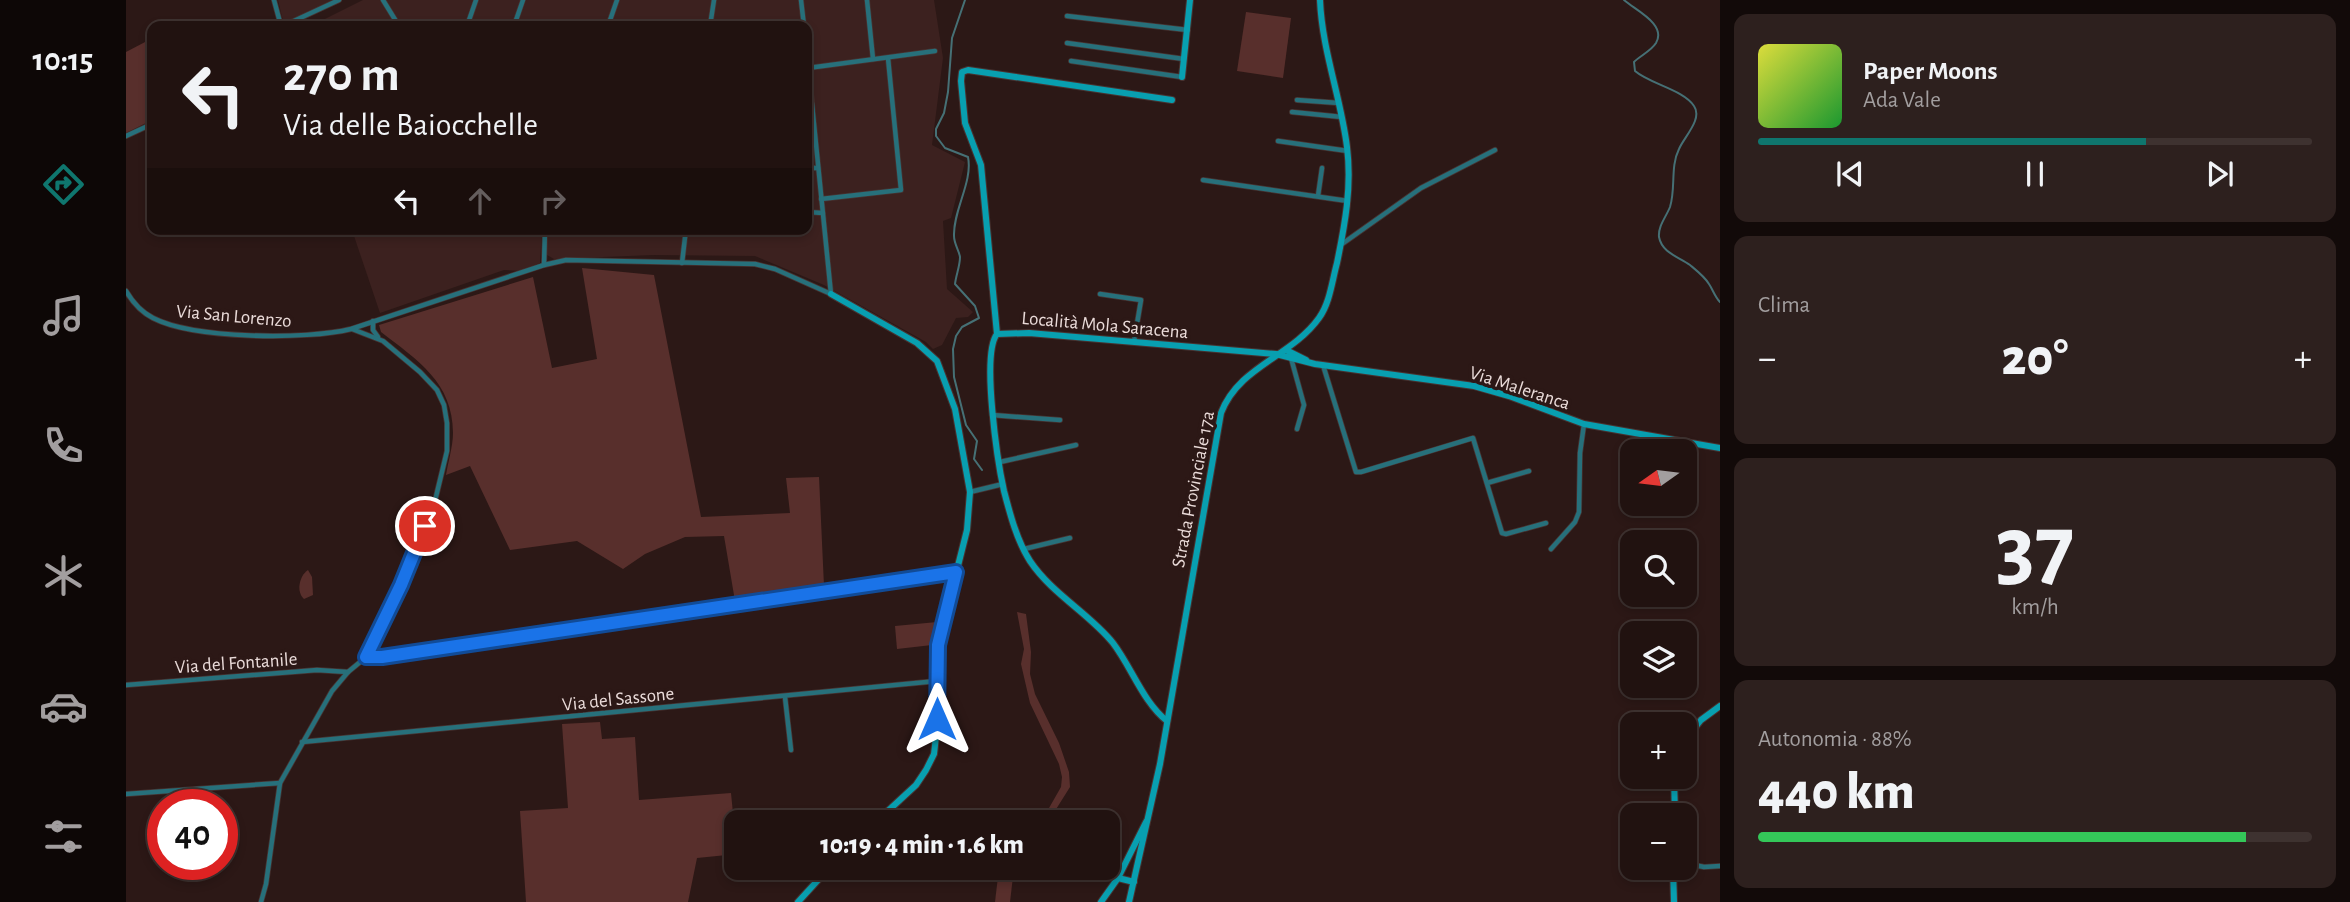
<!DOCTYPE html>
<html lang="it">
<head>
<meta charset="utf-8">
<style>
	body { margin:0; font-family:"Alegreya Sans",sans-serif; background:#2d201e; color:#f1f3f6; height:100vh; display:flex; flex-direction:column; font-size:26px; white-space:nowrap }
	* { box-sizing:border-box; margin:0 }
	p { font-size:23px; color:#a29e9f }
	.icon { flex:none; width:38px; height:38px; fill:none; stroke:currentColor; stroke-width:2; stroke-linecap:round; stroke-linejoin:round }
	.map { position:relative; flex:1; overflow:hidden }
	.details { display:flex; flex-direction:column; gap:14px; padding:14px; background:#120a09; width:630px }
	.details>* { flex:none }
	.guide { position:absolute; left:21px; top:21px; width:665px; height:214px; border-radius:14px; box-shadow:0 4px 10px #0003,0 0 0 2px #3e3230; background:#211210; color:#f1f3f6; overflow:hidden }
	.needle { width:46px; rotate:256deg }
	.buttons { position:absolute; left:1494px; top:439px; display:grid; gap:14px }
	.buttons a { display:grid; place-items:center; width:77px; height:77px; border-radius:14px; background:#211210; box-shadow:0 4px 10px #0003,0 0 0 2px #3e3230; font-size:35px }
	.speed { position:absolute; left:21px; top:789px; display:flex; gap:14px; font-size:35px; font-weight:700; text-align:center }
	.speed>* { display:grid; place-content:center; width:91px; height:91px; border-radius:50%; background:#211210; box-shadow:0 4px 10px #0003,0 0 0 2px #3e3230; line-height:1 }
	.speed .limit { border:10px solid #d22; background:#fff; color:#111 }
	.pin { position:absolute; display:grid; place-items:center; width:60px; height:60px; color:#fff; margin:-30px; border:4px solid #fff; border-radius:50%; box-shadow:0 2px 7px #0007 }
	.me { position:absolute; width:77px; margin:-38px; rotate:0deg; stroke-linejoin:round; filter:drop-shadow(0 0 5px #0008) }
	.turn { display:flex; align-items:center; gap:24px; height:147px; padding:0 21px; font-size:32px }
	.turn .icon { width:91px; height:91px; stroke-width:2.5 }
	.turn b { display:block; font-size:49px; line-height:60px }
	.lanes { display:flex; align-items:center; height:66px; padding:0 21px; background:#0003; justify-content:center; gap:35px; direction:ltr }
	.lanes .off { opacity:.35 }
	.big { font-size:52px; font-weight:800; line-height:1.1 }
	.details .tile { flex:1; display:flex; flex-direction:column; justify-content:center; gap:10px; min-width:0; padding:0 24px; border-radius:14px; background:#2d201e }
	.details .dial { align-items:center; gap:0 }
	.dial b { font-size:91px; line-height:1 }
	.song { display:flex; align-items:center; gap:21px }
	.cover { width:84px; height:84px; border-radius:10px; background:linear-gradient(135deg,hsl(60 70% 55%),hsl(130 70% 35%)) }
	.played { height:7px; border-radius:4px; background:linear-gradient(90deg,#0f766e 70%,#3e3230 70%) }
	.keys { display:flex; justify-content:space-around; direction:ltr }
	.heat { display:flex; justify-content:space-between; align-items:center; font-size:38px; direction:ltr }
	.charge { height:10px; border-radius:5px; background:linear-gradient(90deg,#34c759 88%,#3e3230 0) }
	.trip { position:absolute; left:598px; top:810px; width:396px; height:70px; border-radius:14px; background:#211210; box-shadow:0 4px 10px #0003,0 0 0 2px #3e3230; font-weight:800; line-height:70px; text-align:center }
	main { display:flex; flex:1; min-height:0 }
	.menu { display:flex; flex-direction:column; width:126px; justify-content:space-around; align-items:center; background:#0d0706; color:#a29e9f }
	.menu .icon { width:49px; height:49px }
	.menu .selected { color:#0f766e }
	.menu b { font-size:32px; color:#f1f3f6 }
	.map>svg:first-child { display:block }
	.built { fill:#3c211f }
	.grass { fill:#582f2c }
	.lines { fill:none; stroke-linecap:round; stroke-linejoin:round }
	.stream { stroke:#467075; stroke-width:2 }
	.street-casing { stroke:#473331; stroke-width:6 }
	.secondary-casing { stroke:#473331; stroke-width:8 }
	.street { stroke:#27707b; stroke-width:4.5 }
	.secondary { stroke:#089fb0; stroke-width:6 }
	.route-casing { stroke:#114b97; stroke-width:18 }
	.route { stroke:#1a73e8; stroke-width:12 }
	.labels { text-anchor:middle; stroke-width:7; stroke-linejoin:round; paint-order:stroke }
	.street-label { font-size:19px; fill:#eadbd9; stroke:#2c1816 }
</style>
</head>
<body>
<main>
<nav class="menu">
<b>10:15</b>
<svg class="icon selected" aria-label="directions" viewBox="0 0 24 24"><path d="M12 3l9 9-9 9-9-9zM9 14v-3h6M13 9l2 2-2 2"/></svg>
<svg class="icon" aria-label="music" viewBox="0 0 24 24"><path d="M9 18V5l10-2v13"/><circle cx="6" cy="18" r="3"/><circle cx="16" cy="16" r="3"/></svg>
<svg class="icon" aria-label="phone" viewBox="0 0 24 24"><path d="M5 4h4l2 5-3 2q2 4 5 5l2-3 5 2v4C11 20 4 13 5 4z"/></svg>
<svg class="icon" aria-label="climate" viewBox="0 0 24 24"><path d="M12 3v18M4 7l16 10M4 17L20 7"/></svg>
<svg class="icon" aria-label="car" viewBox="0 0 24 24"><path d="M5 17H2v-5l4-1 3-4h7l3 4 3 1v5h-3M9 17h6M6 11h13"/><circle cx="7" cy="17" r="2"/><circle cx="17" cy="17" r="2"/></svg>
<svg class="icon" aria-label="filters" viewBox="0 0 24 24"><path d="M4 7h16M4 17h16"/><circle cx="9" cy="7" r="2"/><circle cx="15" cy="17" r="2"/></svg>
</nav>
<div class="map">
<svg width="1594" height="902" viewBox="0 0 1594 902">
	<rect width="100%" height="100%" fill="#2c1816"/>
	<!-- built -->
	<g class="built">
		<path d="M152,0H207L160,22L157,21Z"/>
		<path d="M237,0H255L270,26H185Z"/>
		<path d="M260,0H347L338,26H276Z"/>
		<path d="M352,0H395L386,26H343Z"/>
		<path d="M400,0H808L817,58L806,145L839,162L825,218L817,221L821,289L847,312L842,317L830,318L816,345L807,349L800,342L698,285L629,256L527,255L428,259L421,255V229H681V26H391Z"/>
		<path d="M240,229H416L414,263L396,271L378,270L254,313L227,233Z"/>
	</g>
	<!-- grass -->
	<g class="grass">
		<path d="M1120,12L1165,18L1157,78L1111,71Z"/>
		<path d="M21,41L26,49V120L0,133V52Z"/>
		<path d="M456,268L528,275L575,517L664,513L660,478L693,477L698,586L609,601L598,536L559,537L519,554L497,569L451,541L384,550L344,466L320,475C322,462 327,446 327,433C327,382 291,360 255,332L253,325L407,277L426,368L471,359Z"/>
		<path d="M182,570L186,577L187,595L178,599C170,592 173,576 182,570Z"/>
		<path d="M891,612L900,614L905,652L904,674L909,694L933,743L943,772L944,787L922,822H904L923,808L935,787L936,777L933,764L904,703L895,664L898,649Z"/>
		<path d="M811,622L806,645L771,649L769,626Z"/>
		<path d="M474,722L476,739L509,737L513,800L605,793L611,854L571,858L562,902H400L394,811L442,808L436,724Z"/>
		<path d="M873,868H888L884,902H869Z"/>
	</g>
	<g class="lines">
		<!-- stream -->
		<g class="stream">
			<path d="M839,0L826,38L822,92L818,113L810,129V136L819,148L842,157C847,182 827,210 828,236C828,244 833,250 834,257C834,266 830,275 829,284L849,306L853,318L836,327L830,336L827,349L828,377L840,425L851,441L848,459L856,470"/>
			<path d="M1498,0C1509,10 1541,24 1530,43C1525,51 1514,56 1508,62L1509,71C1524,84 1558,90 1568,106C1577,119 1558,137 1553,149C1544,167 1550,188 1544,207C1540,217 1532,226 1533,237C1536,253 1553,257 1564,265C1570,270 1579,277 1583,284C1587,290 1589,297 1594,302"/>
		</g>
		<defs>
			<g id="street">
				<path d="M148,0L155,26"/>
				<path d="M257,0L273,26"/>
				<path d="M675,0L678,26"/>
				<path d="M741,0L747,59"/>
				<path d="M941,16L1062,30"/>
				<path d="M157,26L213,0"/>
				<path d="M341,26L350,0"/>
				<path d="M388,26L397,0"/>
				<path d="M482,26L491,0"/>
				<path d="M584,26L588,0"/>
				<path d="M941,43L1058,59"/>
				<path d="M945,61L1056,77"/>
				<path d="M682,68L809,51"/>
				<path d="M1171,100L1213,103"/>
				<path d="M1166,112L1216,117"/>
				<path d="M0,136L26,124"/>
				<path d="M1152,141L1222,151"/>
				<path d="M681,168H692"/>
				<path d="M1077,180L1222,201"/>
				<path d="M1192,196L1196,168"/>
				<path d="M695,199L775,190L762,58"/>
				<path d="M681,212L697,213"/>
				<path d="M1216,244L1295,188L1369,150"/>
				<path d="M556,263L560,229"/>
				<path d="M418,265L419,229"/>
				<path d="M0,291C7,303 15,312 27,318C68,339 180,340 225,329L418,265L440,260L629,264L649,269L705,294L681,54"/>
				<path d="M974,294L1015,300L1008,342"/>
				<path d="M247,321V330L252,337"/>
				<path d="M1165,358L1178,405L1171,429"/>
				<path d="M1197,365L1230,472H1235L1347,438L1376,533L1380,534L1420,523"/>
				<path d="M866,415L934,420"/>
				<path d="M874,462L950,445"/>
				<path d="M1361,483L1403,471"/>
				<path d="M844,492L877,484"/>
				<path d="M898,549L944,538"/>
				<path d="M1425,549L1449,522L1453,512L1454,453L1458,424"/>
				<path d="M240,657H256L830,572"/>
				<path d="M0,685L191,670L222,672"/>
				<path d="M659,697L665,750"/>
				<path d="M176,742L811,681"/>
				<path d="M0,794L154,783"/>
				<path d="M1559,863L1578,867L1594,866"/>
				<path d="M135,902L140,884L154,783L206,691L222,672L239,658L259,619L308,505L321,451V423L318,405L311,390L294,372L257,341L226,329"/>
			</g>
			<g id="secondary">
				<path d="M1056,77L1064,0"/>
				<path d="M705,294L791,343L811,361L829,409L844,492L841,530L812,645L811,728L808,754L800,770L790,785L750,822"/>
				<path d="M871,334L855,165L839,123L835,81L836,72L842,70L1046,100"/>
				<path d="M1160,350L1180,360"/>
				<path d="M1041,721C1017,702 1006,668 987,643C964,614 926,594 904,561C891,541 884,514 878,491C872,464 855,354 871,334L903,333L1150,354L1189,364L1348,386L1383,396L1458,424L1594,448"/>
				<path d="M1559,740L1575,720L1594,706"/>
				<path d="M1548,777L1549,816"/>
				<path d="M1547,868L1548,902"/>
				<path d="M992,878L1020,822"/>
				<path d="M672,902L703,868"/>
				<path d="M975,902L992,878L1008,882"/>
				<path d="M1003,902L1034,764L1095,413C1113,366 1165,357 1193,318C1204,303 1206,281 1211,263C1219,224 1226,187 1221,147C1215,98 1196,50 1194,0"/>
			</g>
		</defs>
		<!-- street casing -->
		<use href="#street" class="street-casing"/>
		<!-- secondary casing -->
		<use href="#secondary" class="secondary-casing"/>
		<!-- street -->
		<use href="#street" class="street"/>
		<!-- secondary -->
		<use href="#secondary" class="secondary"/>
	</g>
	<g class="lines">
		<defs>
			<path id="route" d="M299,526L275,585L240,657H256L830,572L812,645L811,719"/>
		</defs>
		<!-- route casing -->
		<use href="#route" class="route-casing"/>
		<!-- route -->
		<use href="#route" class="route"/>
	</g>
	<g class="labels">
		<!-- street labels -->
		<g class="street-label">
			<text transform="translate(108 315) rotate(5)" y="7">Via San Lorenzo</text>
			<text transform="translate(979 324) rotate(5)" y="7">Località Mola Saracena</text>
			<text transform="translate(1394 387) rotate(18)" y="7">Via Maleranca</text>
			<text transform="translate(1066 489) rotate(-79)" y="7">Strada Provinciale 17a</text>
			<text transform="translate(110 662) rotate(-4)" y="7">Via del Fontanile</text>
			<text transform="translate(492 698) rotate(-6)" y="7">Via del Sassone</text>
		</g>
	</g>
</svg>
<div class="buttons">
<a><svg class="needle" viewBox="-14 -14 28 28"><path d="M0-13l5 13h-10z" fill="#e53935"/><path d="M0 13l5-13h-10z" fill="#a29e9f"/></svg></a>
<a><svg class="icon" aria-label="search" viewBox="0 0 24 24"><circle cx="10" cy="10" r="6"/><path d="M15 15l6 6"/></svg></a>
<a><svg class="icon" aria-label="layers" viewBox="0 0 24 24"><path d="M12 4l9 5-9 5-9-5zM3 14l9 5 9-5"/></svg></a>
<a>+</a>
<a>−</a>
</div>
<div class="speed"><div class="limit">40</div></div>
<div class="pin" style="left:299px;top:526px;background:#d93025"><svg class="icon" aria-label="arrive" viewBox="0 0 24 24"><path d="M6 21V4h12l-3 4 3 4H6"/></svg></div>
<svg class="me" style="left:811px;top:719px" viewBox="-20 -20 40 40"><path d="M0-17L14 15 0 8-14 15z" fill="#1a73e8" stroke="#fff" stroke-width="4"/></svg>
<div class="trip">10:19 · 4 min · 1.6 km</div>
<div class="guide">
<div class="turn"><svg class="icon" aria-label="left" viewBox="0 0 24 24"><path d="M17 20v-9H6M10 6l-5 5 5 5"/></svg><div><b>270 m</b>Via delle Baiocchelle</div></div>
<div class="lanes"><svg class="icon" aria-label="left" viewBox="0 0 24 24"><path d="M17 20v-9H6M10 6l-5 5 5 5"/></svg><svg class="icon off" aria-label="ahead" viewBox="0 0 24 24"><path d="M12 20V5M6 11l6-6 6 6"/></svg><svg class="icon off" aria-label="right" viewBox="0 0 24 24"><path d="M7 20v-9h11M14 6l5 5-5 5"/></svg></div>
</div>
</div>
<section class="details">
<div class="tile">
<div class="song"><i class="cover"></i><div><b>Paper Moons</b><p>Ada Vale</p></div></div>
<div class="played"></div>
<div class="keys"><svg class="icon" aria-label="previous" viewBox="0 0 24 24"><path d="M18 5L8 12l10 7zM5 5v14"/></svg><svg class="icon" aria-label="pause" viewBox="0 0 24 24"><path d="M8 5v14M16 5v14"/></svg><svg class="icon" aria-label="next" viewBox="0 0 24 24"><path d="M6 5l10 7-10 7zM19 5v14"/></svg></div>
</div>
<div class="tile"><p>Clima</p>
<div class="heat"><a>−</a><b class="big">20°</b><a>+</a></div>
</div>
<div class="tile dial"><b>37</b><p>km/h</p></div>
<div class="tile"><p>Autonomia · 88%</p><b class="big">440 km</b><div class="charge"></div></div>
</section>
</main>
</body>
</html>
